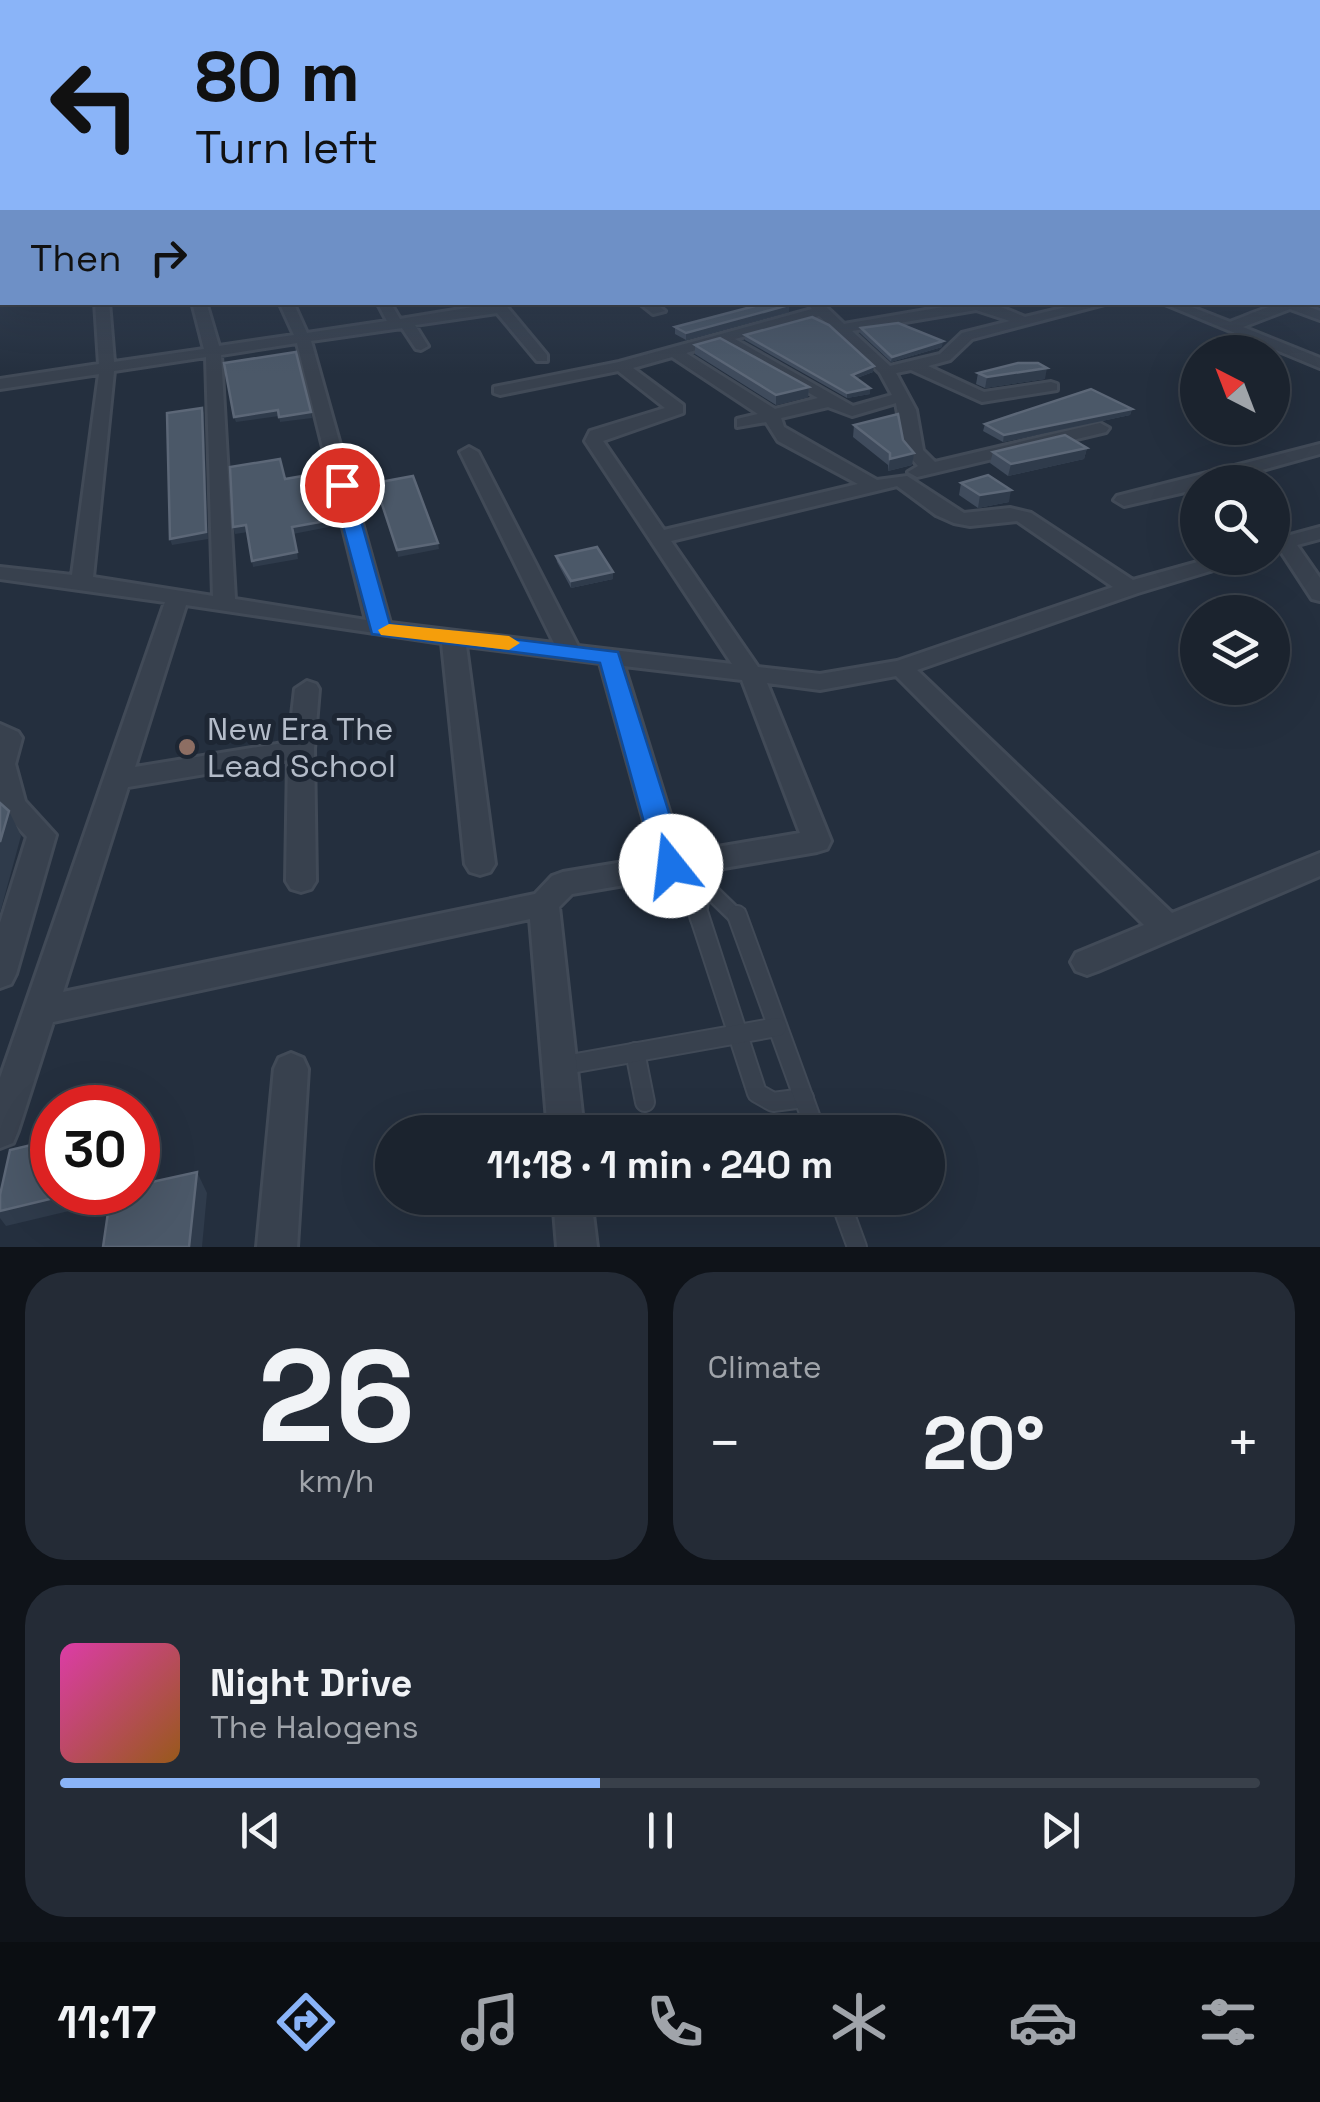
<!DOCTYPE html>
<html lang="en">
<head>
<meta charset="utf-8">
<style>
	body { margin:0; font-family:"Space Grotesk",sans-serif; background:#242b36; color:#f1f3f6; height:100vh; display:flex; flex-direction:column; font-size:38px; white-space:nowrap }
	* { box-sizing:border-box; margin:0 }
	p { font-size:32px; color:#a0a4aa }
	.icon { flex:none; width:55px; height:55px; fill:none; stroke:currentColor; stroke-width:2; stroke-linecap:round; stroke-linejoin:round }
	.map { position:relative; height:1247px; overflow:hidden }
	.side { display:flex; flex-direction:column; gap:25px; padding:25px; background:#0f1319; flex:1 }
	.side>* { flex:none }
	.top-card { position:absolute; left:0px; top:0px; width:1320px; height:305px; box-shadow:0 10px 40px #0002,0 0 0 2px #39404a; background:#8ab4f8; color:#111; overflow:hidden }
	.needle { width:65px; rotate:318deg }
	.buttons { position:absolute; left:1180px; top:335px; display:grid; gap:20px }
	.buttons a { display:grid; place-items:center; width:110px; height:110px; border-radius:50%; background:#1b232e; box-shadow:0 10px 40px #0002,0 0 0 2px #39404a; font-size:50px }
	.speed { position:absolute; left:30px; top:1085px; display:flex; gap:20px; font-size:50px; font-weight:700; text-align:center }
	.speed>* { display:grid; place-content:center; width:130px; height:130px; border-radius:50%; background:#1b232e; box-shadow:0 10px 40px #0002,0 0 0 2px #39404a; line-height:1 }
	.speed .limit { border:15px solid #d22; background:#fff; color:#111 }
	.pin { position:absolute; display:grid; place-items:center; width:85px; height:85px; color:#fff; margin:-42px; border:5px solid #fff; border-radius:50%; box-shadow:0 2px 10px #0007 }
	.me { position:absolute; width:110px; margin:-55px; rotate:344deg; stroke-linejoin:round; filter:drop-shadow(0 0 8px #0008) }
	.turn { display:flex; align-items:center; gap:35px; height:210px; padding:0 30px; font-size:45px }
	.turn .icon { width:130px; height:130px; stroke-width:2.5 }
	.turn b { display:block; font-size:70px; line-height:85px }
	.then { display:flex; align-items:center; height:95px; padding:0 30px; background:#0003; gap:20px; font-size:38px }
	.big { font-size:75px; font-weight:700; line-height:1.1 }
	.side .card { flex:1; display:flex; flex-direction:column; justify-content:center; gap:15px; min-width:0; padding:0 35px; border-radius:40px; background:#242b36 }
	.side .dial { align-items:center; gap:0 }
	.dial b { font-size:130px; line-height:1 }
	.song { display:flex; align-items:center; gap:30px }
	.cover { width:120px; height:120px; border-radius:15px; background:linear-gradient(135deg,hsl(320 70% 55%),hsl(30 70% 35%)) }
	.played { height:10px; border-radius:5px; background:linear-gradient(90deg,#8ab4f8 45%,#39404a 45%) }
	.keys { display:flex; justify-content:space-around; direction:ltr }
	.heat { display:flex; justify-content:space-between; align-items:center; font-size:55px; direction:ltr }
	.side .tiles { flex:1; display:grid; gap:25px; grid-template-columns:1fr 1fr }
	.card:last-child { grid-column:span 2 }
	.trip { position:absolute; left:375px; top:1115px; width:570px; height:100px; border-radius:50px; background:#1b232e; box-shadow:0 10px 40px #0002,0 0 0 2px #39404a; font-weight:700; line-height:100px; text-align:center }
	.tabs { display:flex; height:160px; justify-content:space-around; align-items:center; background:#0b0e12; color:#a0a4aa }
	.tabs .icon { width:70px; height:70px }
	.tabs .on { color:#8ab4f8 }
	.tabs b { font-size:45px; color:#f1f3f6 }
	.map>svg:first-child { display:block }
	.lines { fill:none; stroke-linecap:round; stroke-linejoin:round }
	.lane-far1-casing { stroke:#414a57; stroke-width:19 }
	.lane-casing { stroke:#414a57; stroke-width:22 }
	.street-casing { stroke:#414a57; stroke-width:6 }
	.lane-far1 { stroke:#38414e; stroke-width:14 }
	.lane { stroke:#38414e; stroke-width:18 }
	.street { fill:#38414e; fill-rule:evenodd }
	.wall { fill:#3f4b5c }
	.shaded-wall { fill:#2f3b4b }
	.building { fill:#4b5868; stroke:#5c6777; stroke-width:2.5 }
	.route { fill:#1a73e8; stroke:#114b97; stroke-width:2.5 }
	.slow { fill:#f59e0b }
	.education-dot { fill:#8d6e63; stroke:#1d2633; stroke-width:4 }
	.labels { text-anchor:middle; stroke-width:10; stroke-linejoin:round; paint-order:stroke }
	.poi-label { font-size:32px; fill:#b4bcc9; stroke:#1d2633; text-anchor:start }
</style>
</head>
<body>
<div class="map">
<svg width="1320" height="1247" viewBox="0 0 1320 1247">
	<rect width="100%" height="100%" fill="#242f3e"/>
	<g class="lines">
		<defs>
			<g id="lane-far1">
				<path d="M696,861L703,884L738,918"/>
				<path d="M698,918L703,884"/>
			</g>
			<g id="lane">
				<path d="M699,915L757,1093L773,1102L804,1098"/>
				<path d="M737,915L816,1132"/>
				<path d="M635,1052L645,1102"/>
				<path d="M565,1065L777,1027"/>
				<path d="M839,1198L857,1247"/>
			</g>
			<g id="street">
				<rect x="1318" y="207" width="2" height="6"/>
				<path d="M2,241V273L0,274V242Z"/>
				<path d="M1318,250L1320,251V259L1318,258Z"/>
				<path d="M1318,273L1320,274V282L1318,281Z"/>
				<path d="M95,302H109L114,362L204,349L192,302H206L219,346L294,335L279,302H293L307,333L387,321L377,302H390L400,319L503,302L547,355V361H537L497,313L415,325L428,346L421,350L416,349L402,328L311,341L390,623L554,643L460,452L469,447L478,452L578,646L732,664L585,441L590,431L665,408L618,371L500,395L494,393V387L619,362L812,309L806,302H821L844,324L972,302L996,305L1025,317L1087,302H1112L972,339L950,360L928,366L984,392L1051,382L1057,384V390L982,402L911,370L896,373L916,410L923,450L935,462L1100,423L1109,428L1106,432L917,477L908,472L918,466L905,451L896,403L852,416L828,407L781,418L784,427L877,480L907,476L964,513L1010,508L1031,513L1133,580L1212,558H1243L1240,562L1138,593L917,670L1172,913L1320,853V876L1098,971L1087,975L1076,971L1071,962L1076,953L1144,925L896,676L820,690L767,683L831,841L827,849L817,852L572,894L559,907L584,1132H548L530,919L53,1022L18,1131L13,1143L0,1148V1078L165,602L0,579V567L72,575L99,374L0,389V379L99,364ZM976,310L1010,321L962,333L940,354L890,366L852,331ZM819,316L880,373L892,395L853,406L735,339ZM297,343L366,620L235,599L221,355ZM720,343L818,398L775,409L686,353ZM206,357L213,596L93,577L114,371ZM672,357L758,414L737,419V427L766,422L778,441L858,484L664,530L603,441L683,413V405L633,368ZM897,486L936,515L954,523L970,526L1017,521L1113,587L897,661L820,674L758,667L671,541ZM186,605L442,643L465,864L470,872L480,875L490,872L495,864L466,646L600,663L654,857L563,872L552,876L535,894L63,992L128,787L288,760L286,881L291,889L301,892L311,889L316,881L314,749L319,689L316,684L307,681L295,689L289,742L135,767ZM624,666L742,680L800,833L682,853Z"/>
				<path d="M638,302H654L665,311L653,314Z"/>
				<path d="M1160,302H1179L1230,322C1267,308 1283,296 1320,311V320L1290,309L1243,327L1320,358V368Z"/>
				<path d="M1320,444V454L1219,482H1198V489L1124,506L1114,500L1117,496Z"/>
				<path d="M1320,527V539L1297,545L1320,578V601L1312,599L1280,550L1272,552V540Z"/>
				<path d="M0,724L18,732L22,738L15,764L25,801L56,835L16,974L11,984L0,988V923L27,837L0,808Z"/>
				<path d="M291,1053L303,1058L308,1069L297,1247H257L274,1069L279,1058Z"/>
				<path d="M553,1198H591L597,1247H557Z"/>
			</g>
		</defs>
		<!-- lane-far1 casing -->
		<use href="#lane-far1" class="lane-far1-casing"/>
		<!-- lane casing -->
		<use href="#lane" class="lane-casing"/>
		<!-- street casing -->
		<use href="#street" class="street-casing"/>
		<!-- lane-far1 -->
		<use href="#lane-far1" class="lane-far1"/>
		<!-- lane -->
		<use href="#lane" class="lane"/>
		<!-- street -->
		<use href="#street" class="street"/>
	</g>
	<!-- wall -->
	<g class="wall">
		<path d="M789,305V312L686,340L675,334V327L748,308V306Z"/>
		<path d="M861,328L942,347L891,362L860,333Z"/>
		<path d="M745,335L873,372L857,378L870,394L847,398L745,340Z"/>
		<path d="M695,345L809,387L808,397L776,405L695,354Z"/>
		<path d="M978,373L1045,379L985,388L976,384Z"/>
		<path d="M1132,409L1130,415L1003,442L983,431L985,424Z"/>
		<path d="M854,425L903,440L912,465L888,471V465L853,437Z"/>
		<path d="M1087,448L1084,459L1008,476L990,463L993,452Z"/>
		<path d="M961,483L1009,502L978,508L959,495Z"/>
		<path d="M556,556L613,579L571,588L557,562Z"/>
	</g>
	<!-- shaded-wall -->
	<g class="shaded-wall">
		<path d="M789,305V312L686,340V333Z"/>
		<path d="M943,341L942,347L891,362L892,357Z"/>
		<path d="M874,366L873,372L851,380L852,375Z"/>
		<path d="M1047,368L1045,379L985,388L987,377Z"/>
		<path d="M809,387L808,397L776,405V395Z"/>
		<path d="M870,388V394L847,398V393Z"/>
		<path d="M202,408L204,413L208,539L172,545L170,539Z"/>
		<path d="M1132,409L1130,415L1003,442L1004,435Z"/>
		<path d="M278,410L279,416L236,422L234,417Z"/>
		<path d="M311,412L312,418L280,422L279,417Z"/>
		<path d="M1087,448L1084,459L1008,476L1011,464Z"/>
		<path d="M914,453L912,465L888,471L890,459Z"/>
		<path d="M1011,490L1009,502L978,508L980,495Z"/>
		<path d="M337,519L339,525L293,534L292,527Z"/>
		<path d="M246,525L248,532L235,534L233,527Z"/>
		<path d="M438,543L439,549L398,557L397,550Z"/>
		<path d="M297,552L298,559L253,567L252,561Z"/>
		<path d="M613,572V579L571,588V581Z"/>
		<path d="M9,811L21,836L0,913V842Z"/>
		<path d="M197,1172L207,1193L202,1247H189Z"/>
		<path d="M79,1192H113L111,1201L6,1226L0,1218V1211Z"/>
	</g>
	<!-- building -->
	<g class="building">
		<path d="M758,302H783L789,305L686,333L675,327L751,307L748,306Z"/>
		<path d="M812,317L829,325L874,366L852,375L870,388L847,393L745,335Z"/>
		<path d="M898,323L943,341L892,357L861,328Z"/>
		<path d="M720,338L809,387L776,395L695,345Z"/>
		<path d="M296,352L311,412L279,417L278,410L234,417L224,363Z"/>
		<path d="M1018,363H1038L1047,368L987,377L978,373Z"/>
		<path d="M1091,389L1132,409L1004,435L985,424Z"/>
		<path d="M202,408L206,532L170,539L167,413Z"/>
		<path d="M898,414L903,440L914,453L890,459V453L854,425Z"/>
		<path d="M1065,435L1087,448L1011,464L993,452Z"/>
		<path d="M280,459L285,479L326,472L337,519L292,527L297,552L252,561L246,525L233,527L230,467Z"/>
		<path d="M988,475L1011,490L980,495L961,483Z"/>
		<path d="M413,476L438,543L397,550L375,483Z"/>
		<path d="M597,547L613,572L571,581L556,556Z"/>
		<path d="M0,803L9,811L0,842Z"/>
		<path d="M52,1140V1192H79L0,1211V1195L10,1150Z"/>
		<path d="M197,1172L189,1247H103L111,1192H138V1185Z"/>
	</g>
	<!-- sky -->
	<linearGradient id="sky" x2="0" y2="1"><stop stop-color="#141a22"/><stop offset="0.53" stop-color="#3f4d63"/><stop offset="1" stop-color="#3f4d63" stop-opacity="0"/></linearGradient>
	<rect width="1320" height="374" fill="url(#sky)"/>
	<!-- route -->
	<path class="route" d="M342,479L351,485L390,624L618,652L686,866L681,873L671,877L661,873L656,866L600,663L372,634L332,485Z"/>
	<!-- slow -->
	<path class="slow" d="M389,624L509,636L520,643L509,650L381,635L378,630Z"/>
	<!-- markers -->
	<circle class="education-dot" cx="187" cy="747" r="10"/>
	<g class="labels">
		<!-- poi labels -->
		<g class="poi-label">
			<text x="207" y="740">New Era The<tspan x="207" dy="37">Lead School</tspan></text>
		</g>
	</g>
</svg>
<div class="buttons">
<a><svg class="needle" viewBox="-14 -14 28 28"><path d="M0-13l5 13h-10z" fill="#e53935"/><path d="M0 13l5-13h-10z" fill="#a0a4aa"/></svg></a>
<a><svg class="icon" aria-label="search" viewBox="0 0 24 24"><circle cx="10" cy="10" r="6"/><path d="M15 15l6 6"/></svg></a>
<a><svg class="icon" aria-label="layers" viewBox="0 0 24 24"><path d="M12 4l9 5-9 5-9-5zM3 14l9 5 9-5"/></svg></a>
</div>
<div class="speed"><div class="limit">30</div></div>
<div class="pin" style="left:342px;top:485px;background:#d93025"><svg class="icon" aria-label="arrive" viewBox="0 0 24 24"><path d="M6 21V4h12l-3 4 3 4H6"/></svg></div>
<svg class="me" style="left:671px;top:866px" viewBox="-20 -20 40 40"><circle r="19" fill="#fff"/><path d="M0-13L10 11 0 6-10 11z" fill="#1a73e8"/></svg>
<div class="trip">11:18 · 1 min · 240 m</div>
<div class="top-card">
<div class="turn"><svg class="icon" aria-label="left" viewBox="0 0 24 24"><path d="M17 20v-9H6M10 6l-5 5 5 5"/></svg><div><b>80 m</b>Turn left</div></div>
<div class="then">Then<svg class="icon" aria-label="right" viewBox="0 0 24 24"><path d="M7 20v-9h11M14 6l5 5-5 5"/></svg></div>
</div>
</div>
<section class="side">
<div class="tiles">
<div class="card dial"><b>26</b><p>km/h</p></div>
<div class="card"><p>Climate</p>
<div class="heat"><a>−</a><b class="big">20°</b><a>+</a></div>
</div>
<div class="card">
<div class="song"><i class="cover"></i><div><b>Night Drive</b><p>The Halogens</p></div></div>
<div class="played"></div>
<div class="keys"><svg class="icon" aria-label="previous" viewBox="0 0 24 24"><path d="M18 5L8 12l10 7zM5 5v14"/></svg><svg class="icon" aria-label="pause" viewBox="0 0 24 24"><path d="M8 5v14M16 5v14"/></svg><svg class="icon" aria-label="next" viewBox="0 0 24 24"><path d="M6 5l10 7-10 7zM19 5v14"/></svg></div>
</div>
</div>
</section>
<nav class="tabs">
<b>11:17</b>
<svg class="icon on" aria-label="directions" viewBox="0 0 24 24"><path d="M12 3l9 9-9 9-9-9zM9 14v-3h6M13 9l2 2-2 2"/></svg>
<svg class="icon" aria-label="music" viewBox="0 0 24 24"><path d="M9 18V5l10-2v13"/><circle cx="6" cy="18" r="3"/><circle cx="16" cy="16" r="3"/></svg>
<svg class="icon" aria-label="phone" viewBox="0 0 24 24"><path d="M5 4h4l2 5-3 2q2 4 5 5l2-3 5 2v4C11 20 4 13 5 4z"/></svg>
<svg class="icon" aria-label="climate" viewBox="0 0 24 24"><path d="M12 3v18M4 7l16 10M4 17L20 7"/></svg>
<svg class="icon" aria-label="car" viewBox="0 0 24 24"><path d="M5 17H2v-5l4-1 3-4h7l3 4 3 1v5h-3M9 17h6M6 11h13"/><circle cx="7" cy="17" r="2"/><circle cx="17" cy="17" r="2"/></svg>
<svg class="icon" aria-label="filters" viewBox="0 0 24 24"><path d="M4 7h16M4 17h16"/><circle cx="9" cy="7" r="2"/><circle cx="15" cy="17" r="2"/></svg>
</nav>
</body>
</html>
